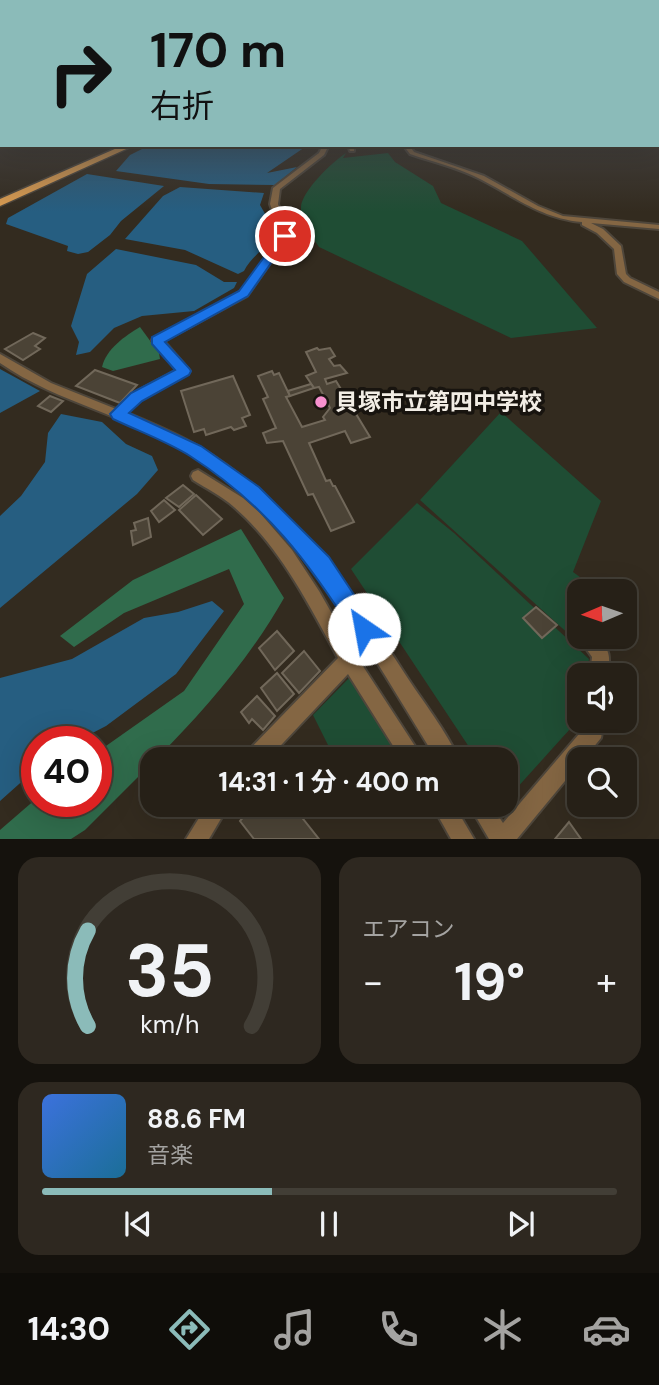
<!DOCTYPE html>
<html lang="ja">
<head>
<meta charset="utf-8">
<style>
	body { margin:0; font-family:"DM Sans","Noto Sans JP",sans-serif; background:#2e2820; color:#f1f3f6; height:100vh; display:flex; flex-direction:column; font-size:26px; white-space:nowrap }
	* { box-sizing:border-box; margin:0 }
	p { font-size:23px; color:#a4a3a1 }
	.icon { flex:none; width:38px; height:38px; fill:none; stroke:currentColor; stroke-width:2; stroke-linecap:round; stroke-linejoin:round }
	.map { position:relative; height:839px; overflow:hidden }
	.sheet { display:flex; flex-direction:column; gap:18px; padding:18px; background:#15120d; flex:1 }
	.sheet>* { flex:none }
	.guide { position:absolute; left:0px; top:0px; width:660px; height:147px; box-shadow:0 7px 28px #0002,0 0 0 2px #423e36; background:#8bbbb9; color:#111; overflow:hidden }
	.needle { width:46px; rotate:268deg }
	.buttons { position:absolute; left:567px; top:579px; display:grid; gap:14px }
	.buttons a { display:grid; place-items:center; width:70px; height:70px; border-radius:14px; background:#262017; box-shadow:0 7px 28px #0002,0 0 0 2px #423e36; font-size:35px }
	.speed { position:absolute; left:21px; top:726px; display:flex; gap:14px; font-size:35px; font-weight:700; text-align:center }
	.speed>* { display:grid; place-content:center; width:91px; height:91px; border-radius:50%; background:#262017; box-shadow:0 7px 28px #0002,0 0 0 2px #423e36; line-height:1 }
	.speed .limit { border:10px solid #d22; background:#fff; color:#111 }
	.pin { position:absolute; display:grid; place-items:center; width:60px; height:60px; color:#fff; margin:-30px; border:4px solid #fff; border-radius:50%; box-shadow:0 2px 7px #0007 }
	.me { position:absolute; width:77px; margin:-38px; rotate:327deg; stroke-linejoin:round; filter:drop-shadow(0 0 5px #0008) }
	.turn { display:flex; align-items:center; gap:24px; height:147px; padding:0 35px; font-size:32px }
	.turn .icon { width:91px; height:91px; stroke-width:2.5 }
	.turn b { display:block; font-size:49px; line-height:60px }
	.big { font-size:52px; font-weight:700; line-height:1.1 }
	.sheet .widget { flex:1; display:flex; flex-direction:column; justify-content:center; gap:10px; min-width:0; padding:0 24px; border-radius:21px; background:#2e2820 }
	.sheet .dial { align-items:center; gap:0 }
	.dial svg { height:182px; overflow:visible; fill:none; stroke:#423e36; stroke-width:7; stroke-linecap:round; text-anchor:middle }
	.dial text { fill:#f1f3f6; stroke:none }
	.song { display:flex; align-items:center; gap:21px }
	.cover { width:84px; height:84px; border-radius:10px; background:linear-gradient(135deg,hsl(220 70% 55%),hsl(200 70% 35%)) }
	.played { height:7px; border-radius:4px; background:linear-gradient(90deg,#8bbbb9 40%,#423e36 40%) }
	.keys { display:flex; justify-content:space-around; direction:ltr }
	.heat { display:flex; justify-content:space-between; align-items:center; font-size:38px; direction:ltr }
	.sheet .tiles { flex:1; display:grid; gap:18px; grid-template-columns:1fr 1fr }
	.widget:last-child { grid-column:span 2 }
	.trip { position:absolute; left:140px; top:747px; width:378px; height:70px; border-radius:21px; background:#262017; box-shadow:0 7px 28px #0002,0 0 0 2px #423e36; font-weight:700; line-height:70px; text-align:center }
	.dock { display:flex; height:112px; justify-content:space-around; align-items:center; background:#0f0d09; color:#a4a3a1 }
	.dock .icon { width:49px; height:49px }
	.dock .on { color:#8bbbb9 }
	.dock b { font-size:32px; color:#f1f3f6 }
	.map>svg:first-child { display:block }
	.green { fill:#1f4d34 }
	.forest { fill:#306c4c }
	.water { fill:#265e81 }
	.building { fill:#4b4336; stroke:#71685a; stroke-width:2 }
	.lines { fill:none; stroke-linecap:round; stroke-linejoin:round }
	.minor-casing { stroke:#4e463b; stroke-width:4 }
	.major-casing { stroke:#4e463b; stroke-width:3 }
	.minor { fill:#846643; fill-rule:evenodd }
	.major { fill:#dd9d50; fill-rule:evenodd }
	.route { fill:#1a73e8; stroke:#114b97; stroke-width:2 }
	.poi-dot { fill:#f790ce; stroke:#18140f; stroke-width:2.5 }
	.labels { text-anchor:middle; stroke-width:7; stroke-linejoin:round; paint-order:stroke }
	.poi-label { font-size:23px; font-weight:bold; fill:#f2ede5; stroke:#18140f; text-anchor:start }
</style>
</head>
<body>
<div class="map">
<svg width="659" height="839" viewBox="0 0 659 839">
	<rect width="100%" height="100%" fill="#332b1f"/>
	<!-- green -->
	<g class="green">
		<path d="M346,153L343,158L388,153L395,162L433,186L441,203L522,241L597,328L511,338L319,247C312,236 300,221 301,207C302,191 332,162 346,153Z"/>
		<path d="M501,412L601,501L573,572L599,591L579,592V637H587L582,646L420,500Z"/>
		<path d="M417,503L454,533L589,659L587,675L579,676V719L506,800V760L477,759L351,569Z"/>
		<path d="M351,676L398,750L385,759H335L313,715Z"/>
	</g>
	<!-- forest -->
	<g class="forest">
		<path d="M140,327L159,353L160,359L113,371L102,367C106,349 125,336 140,327Z"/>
		<path d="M241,529L284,598C250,658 204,711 156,759L152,760V763L85,830L71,839H0V830L37,798V802H96V753L184,691L244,604L229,569L124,613L74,647L60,636L133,580Z"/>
	</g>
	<!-- water -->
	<g class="water">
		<path d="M150,145H308L267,173L297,167L275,185L209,184L116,171L130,155Z"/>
		<path d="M87,174L164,186L121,221L110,235L88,252L78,254L67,251L68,246L6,224L8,218Z"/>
		<path d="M180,187L264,193L260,205L275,231C268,248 252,255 244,271L238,274L185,250L125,239L163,196Z"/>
		<path d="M116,249L196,265L224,282H237L234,288L194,311L142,316L114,328L90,352L76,355L79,342L71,326L87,274Z"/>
		<path d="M0,369L40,391L0,413Z"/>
		<path d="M61,414L102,422L126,444L152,456L158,470L137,494L0,608V516L21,496L45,462L48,433Z"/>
		<path d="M212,601L224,611L176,674L106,726L75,742H37V768L0,801V678L72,659L144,618L178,612Z"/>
	</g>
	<!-- building -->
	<g class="building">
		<path d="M33,333L45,338L35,346L40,349L23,360L5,349Z"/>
		<path d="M317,348L319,350L330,348L335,356L329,359L334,366L340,365L347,373L325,379L327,384L336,381L370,437L351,443L345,431L309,443L326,481L330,480L333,486H335L354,522L331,531L313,494L308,495L283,441L267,443L263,433L276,428L263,399L268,397L258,376L272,371L274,375L279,373L290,396L286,397L302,427L325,420L323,417L330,408L319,387L314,388L306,376L316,372L306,352Z"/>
		<path d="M95,370L137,385L120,403L76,386Z"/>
		<path d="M233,376L250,415L242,418L246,426L234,430L231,427L206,435L204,429L194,432L181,391Z"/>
		<path d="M311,384L314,388L290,396L288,391Z"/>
		<path d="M50,396L63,401L51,412L38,406Z"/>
		<path d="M183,485L194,494L179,507L166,498Z"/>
		<path d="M196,495L222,519L203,535L179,510Z"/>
		<path d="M164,500L175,510L159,522L151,511Z"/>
		<path d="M148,518L151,537L133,545L131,531L136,530L134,523Z"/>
		<path d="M536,607L557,625L542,638L523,618Z"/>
		<path d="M277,631L294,651L275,670L259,648Z"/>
		<path d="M304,651L320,671L299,693L282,673Z"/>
		<path d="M277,673L294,694L277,711L261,688Z"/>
		<path d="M257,696L275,716L263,730L252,719L249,723L241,712Z"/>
		<path d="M253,805H292L319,839H254L240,821Z"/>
		<path d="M569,822L581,839H555Z"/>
	</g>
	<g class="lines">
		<defs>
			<g id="minor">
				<path d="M323,145H329L324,155L280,189L278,204L289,236L247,296L164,341L190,371L188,374L140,400L127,413C151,423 176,433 199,447C288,500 350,588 405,674C421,699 448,733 459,760H437C368,649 304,528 192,455C132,416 59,404 0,363V354L51,383L116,409L132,394L177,370L153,342L152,340L153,338L241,292L281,236L270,204L273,188L319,153Z"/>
				<path d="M348,145H354V151H350Z"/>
				<path d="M403,145H409L414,152L484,176L538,206L563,216L659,225V229L591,223L603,229L621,246L626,274L630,278L659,292V299L624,282L617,274L614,249L597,233L582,225V222C541,218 517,198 482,180C460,168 433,162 410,154Z"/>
				<path d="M198,470L243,498L260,513L292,550L319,591L355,654L424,760H402L348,674L267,760H243L246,753L338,658C309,605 281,548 234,507C222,496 207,489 193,480L191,476L193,472Z"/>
				<path d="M579,635V637H598C611,652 610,656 608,676H590L592,657L578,637Z"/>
				<path d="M586,721H604L601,738L583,760H579V764L517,839H489L469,805H491L503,823L585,727Z"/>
				<path d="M207,805H229L209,839H186Z"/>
				<path d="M432,805H454L474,839H451Z"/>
			</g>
			<path id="major" d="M124,145H135L0,206V199Z"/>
		</defs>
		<!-- minor casing -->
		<use href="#minor" class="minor-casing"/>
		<!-- major casing -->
		<use href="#major" class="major-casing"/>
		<!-- minor -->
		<use href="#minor" class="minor"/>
		<!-- major -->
		<use href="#major" class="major"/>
	</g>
	<!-- sky -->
	<linearGradient id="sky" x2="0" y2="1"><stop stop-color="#1c1811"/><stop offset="0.45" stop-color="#4a4a4d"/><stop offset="1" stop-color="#4a4a4d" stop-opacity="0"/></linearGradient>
	<rect width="659" height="212" fill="url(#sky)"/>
	<!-- route -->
	<path class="route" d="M281,234L290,236L248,296L165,342L189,368L191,371L189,375L142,401L129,413L201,446L259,487L329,557L372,622L375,629L372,637L364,640L356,637C309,562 266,505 190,456C166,441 138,431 113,419L110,414L131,393L175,370L152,344V337L239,291Z"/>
	<!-- markers -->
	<circle class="poi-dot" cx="321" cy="402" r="7"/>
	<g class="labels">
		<!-- poi labels -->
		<g class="poi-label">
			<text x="335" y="410">貝塚市立第四中学校</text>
		</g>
	</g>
</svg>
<div class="buttons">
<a><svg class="needle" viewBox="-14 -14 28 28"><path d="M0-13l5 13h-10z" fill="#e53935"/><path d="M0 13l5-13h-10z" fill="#a4a3a1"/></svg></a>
<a><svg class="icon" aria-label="sound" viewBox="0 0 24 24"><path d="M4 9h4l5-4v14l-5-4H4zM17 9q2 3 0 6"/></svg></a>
<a><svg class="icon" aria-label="search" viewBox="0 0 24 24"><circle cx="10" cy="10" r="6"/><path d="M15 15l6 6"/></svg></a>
</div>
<div class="speed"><div class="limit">40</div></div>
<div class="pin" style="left:285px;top:236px;background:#d93025"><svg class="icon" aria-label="arrive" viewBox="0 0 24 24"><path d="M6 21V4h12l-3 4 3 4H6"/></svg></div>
<svg class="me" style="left:364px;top:629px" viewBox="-20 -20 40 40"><circle r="19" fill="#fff"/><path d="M0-13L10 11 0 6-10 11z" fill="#1a73e8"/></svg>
<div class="trip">14:31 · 1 分 · 400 m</div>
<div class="guide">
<div class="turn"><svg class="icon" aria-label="right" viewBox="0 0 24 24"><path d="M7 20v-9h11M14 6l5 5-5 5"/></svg><div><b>170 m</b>右折</div></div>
</div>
</div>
<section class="sheet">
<div class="tiles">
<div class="widget dial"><svg viewBox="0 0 100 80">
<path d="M14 69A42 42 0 1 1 86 69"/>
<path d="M14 69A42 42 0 0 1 14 27" stroke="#8bbbb9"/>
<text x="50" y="56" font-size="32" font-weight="700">35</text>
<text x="50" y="72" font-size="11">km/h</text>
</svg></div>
<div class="widget"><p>エアコン</p>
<div class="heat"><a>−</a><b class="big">19°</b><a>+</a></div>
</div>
<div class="widget">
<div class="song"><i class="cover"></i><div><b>88.6 FM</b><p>音楽</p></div></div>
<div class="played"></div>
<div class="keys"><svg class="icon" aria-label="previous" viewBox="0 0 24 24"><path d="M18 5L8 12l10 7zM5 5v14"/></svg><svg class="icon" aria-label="pause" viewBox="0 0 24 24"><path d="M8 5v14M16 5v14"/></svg><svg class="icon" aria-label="next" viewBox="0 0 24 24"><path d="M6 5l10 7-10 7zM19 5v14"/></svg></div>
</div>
</div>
</section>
<nav class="dock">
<b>14:30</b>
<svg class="icon on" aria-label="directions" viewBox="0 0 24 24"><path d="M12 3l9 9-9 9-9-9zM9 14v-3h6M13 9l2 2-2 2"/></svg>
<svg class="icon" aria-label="music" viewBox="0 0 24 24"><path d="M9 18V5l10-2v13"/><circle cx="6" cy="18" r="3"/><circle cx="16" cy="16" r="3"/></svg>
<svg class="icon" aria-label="phone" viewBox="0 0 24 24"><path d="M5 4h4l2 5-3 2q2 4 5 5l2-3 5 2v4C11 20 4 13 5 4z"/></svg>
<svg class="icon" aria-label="climate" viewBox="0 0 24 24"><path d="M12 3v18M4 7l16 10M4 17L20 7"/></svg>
<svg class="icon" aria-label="car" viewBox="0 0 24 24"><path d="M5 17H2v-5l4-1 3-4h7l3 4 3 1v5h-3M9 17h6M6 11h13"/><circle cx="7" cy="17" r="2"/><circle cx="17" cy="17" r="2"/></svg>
</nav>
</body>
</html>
